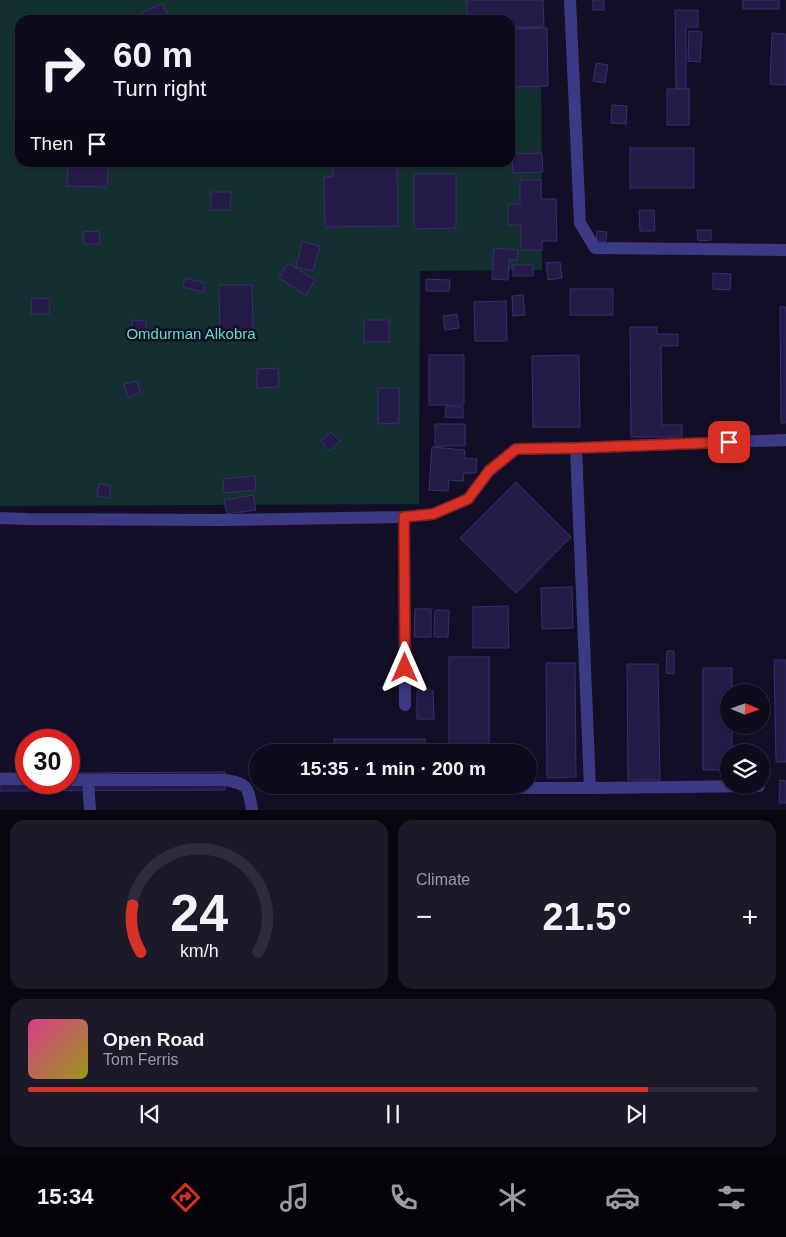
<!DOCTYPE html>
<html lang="en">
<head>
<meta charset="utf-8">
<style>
	body { margin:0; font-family:Arial,sans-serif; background:#1c1929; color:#f1f3f6; height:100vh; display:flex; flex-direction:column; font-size:19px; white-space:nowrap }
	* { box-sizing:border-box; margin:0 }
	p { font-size:16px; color:#9b9ba3 }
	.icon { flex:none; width:28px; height:28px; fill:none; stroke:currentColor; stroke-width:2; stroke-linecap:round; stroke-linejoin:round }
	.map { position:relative; height:810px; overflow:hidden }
	.panel { display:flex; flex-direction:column; gap:10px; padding:10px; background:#08060f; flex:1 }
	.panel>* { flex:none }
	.guide { position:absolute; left:15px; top:15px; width:500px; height:152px; border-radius:15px; box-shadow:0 1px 4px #0004,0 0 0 1px #2e2b3b; background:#0e0b1c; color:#f1f3f6; overflow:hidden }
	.needle { width:32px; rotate:91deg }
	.fabs { position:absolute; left:720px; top:684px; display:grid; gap:10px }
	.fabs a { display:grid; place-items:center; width:50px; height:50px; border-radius:50%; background:#0e0b1c; box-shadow:0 1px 4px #0004,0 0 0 1px #2e2b3b; font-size:25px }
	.speed { position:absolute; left:15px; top:729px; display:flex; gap:10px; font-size:25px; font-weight:700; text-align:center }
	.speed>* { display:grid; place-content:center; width:65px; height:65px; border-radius:50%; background:#0e0b1c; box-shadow:0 1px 4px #0004,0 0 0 1px #2e2b3b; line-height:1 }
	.speed .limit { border:8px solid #d22; background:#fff; color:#111 }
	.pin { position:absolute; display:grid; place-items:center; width:42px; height:42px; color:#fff; margin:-21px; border-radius:10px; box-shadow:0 2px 8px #0006 }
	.me { position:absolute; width:55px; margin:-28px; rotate:0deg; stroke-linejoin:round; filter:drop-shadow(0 0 4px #0008) }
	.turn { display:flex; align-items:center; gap:18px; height:105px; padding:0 15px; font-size:22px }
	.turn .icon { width:65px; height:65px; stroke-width:2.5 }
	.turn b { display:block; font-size:35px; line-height:42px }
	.then { display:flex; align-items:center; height:48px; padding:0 15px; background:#0003; gap:10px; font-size:19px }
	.big { font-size:38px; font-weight:600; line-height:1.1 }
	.panel .widget { flex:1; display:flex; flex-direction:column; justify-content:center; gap:8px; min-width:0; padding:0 18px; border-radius:15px; background:#1c1929 }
	.panel .dial { align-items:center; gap:0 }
	.dial svg { height:130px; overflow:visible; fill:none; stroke:#2e2b3b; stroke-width:7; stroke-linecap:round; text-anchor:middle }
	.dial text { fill:#f1f3f6; stroke:none }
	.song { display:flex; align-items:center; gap:15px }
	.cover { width:60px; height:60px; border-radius:8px; background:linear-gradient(135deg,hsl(330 70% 55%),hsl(60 70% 35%)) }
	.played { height:5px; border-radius:2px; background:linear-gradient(90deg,#d93025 85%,#2e2b3b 85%) }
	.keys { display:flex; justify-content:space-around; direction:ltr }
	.heat { display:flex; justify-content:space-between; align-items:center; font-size:28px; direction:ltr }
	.panel .tiles { flex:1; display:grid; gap:10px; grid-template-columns:1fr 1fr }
	.widget:last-child { grid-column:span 2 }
	.trip { position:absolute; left:249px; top:744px; width:288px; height:50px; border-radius:25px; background:#0e0b1c; box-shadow:0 1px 4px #0004,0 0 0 1px #2e2b3b; font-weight:600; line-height:50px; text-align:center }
	.menu { display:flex; height:80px; justify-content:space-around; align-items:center; background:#06040b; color:#9b9ba3 }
	.menu .icon { width:35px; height:35px }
	.menu .on { color:#d93025 }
	.menu b { font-size:22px; color:#f1f3f6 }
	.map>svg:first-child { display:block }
	.green { fill:#12302f; fill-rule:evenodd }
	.building { fill:#241b47; stroke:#3b2d73 }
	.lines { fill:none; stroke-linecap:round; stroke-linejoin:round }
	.minor { stroke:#3d3a85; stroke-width:12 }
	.route-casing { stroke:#8d1f18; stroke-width:12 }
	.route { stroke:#d93025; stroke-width:9 }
	.labels { text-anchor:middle; stroke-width:5; stroke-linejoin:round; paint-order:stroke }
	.park-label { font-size:15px; fill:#5fe0c0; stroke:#130f26 }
</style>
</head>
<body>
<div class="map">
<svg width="786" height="810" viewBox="0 0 786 810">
	<rect width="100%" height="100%" fill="#130f26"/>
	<!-- green -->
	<path class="green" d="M0,0H541L542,270L420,271L419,504L0,506ZM20,20H510V162H20Z"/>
	<!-- building -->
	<g class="building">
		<path d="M467,0H543L544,27H510V20H467Z"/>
		<rect x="593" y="0" width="11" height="10"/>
		<rect x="743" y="0" width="36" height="9"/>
		<path d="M162,3L170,20H136L134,17Z"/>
		<path d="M675,10H698V27H686V89H676Z"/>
		<path d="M547,28L548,86L510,87V29Z"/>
		<path d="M689,31L702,32L700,62L688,61Z"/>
		<path d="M772,33L786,34V85L770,84Z"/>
		<path d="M596,63L608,65L605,83L593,81Z"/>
		<rect x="667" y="89" width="22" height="36"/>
		<path d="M612,105L627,106L626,124L611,123Z"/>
		<rect x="630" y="148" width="64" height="40"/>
		<path d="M542,153L543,172L513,173L512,154Z"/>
		<path d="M333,162H397L398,226L325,227L324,177H333Z"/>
		<path d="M68,166L108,167L107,187L67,186Z"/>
		<path d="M414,174H456V228L414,229Z"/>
		<path d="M520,180H541V199H556L557,241H542V250H521V225H508V204H520Z"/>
		<path d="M211,192H231L230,210H211Z"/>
		<path d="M639,210H654L655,231H640Z"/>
		<path d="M697,230H711V240L698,241Z"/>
		<path d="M99,231L100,244H84L83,232Z"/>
		<path d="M597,231L607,232L606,242L596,241Z"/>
		<path d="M302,242L320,246L313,271L296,267Z"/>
		<path d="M494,248L518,250L517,260H509L508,280L492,279Z"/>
		<path d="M560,262L562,278L548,280L546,263Z"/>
		<path d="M288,263L315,280L306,295L279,278Z"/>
		<rect x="513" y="265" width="20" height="11"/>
		<path d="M713,273L731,274L730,290L713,289Z"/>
		<path d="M185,278L205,283L203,292L183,287Z"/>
		<path d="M426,279L450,280L449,291H426Z"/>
		<path d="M219,285H252L253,332L220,333Z"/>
		<rect x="570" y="289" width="43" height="26"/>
		<path d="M523,295L525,315L513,316L512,296Z"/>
		<path d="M32,298L50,299L49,314H31Z"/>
		<path d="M506,301L507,341H475L474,302Z"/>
		<path d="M780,307H786V423H781Z"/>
		<path d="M457,314L459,328L445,330L443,316Z"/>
		<path d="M132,320L146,321L145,335L131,334Z"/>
		<rect x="364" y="320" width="25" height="22"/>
		<path d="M630,327H657V334H678V346H661L662,425H682V437H631Z"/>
		<rect x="429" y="355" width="35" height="50"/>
		<path d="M579,355L580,427H533L532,356Z"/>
		<path d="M278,368L279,387L257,388V369Z"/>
		<path d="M137,381L140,393L128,397L124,384Z"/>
		<path d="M378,388H399V423L378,424Z"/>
		<path d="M446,406L463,407V418L445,417Z"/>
		<rect x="435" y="424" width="30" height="22"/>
		<path d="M331,432L340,441L329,451L321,441Z"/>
		<path d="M432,447L465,450L464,458L477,459L476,473H464L463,481L449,480L448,491L429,490Z"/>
		<path d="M255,476L256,490L224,493L223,479Z"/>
		<path d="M516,482L571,537L516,593L460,538Z"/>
		<path d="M99,484L111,486L109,498L97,496Z"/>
		<path d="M253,495L256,510L227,514L224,500Z"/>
		<path d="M572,587L573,628L542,629L541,588Z"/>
		<path d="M508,606L509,648H473V607Z"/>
		<path d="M415,609H431V637H414Z"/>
		<path d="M435,610H449L448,637H434Z"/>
		<path d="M667,651H674V674L666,673Z"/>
		<rect x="449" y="657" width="40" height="95"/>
		<path d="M774,660H786V762H776Z"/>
		<path d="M546,663H575L576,777L547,778Z"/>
		<path d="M627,664H658L660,780H628Z"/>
		<path d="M703,668H732V692H729V725H732V752H729V770H703Z"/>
		<path d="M433,690L434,719H417V691Z"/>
		<rect x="334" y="739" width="91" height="13"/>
		<path d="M225,772V790L0,791V773H26V782H69V773Z"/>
		<path d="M780,780L786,781V803H779Z"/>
	</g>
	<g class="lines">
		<!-- minor -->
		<g class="minor">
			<path d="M570,0L580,223L595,248L786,250"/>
			<path d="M576,448L590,788"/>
			<path d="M404,517L405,705"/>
			<path d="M0,518L27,519L220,520L404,517L433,514L468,499L489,471L516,449L576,448L786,440"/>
			<path d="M0,779H26"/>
			<path d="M69,780H225C249,784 248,787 252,810"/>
			<path d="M88,780L90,810"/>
			<path d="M444,788H590L759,786"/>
		</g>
	</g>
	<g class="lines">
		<defs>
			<path id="route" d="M405,668L404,517L433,514L468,499L489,471L516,449L576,448L729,442"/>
		</defs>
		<!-- route casing -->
		<use href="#route" class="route-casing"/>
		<!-- route -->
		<use href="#route" class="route"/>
	</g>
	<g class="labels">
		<!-- park labels -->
		<g class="park-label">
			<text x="191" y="339">Omdurman Alkobra</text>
		</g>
	</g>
</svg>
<div class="fabs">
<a><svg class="needle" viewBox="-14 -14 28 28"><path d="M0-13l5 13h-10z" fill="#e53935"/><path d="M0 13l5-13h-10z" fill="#9b9ba3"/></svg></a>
<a><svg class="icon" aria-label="layers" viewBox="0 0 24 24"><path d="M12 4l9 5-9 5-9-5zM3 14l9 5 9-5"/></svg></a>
</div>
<div class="speed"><div class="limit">30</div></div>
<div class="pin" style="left:729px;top:442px;background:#d93025"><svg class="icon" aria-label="arrive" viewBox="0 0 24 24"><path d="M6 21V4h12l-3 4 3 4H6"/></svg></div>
<svg class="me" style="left:405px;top:668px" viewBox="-20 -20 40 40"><path d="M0-17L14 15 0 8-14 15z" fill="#d93025" stroke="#fff" stroke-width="4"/></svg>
<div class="trip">15:35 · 1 min · 200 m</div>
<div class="guide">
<div class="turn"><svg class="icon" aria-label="right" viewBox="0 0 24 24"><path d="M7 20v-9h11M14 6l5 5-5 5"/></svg><div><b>60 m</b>Turn right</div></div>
<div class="then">Then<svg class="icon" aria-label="arrive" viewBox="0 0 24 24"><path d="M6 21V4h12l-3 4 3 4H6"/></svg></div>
</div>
</div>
<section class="panel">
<div class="tiles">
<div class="widget dial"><svg viewBox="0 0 100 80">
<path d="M14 69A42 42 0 1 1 86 69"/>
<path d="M14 69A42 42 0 0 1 9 40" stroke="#d93025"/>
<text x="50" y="56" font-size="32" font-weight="700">24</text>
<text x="50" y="72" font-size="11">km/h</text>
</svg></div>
<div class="widget"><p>Climate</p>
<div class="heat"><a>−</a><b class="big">21.5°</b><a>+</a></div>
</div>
<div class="widget">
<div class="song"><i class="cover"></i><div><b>Open Road</b><p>Tom Ferris</p></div></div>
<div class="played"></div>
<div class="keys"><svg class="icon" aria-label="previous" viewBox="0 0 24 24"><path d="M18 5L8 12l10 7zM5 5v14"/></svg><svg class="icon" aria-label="pause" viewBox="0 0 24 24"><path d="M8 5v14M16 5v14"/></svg><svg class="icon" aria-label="next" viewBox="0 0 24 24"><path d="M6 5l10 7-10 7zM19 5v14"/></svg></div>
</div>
</div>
</section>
<nav class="menu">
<b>15:34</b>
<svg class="icon on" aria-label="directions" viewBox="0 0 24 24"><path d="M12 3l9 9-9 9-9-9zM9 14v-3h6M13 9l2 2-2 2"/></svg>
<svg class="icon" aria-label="music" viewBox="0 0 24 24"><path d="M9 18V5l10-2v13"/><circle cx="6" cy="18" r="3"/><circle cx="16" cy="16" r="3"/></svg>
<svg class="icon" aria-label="phone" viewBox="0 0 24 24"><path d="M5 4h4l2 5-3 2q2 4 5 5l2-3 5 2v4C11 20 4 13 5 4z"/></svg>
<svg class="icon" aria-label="climate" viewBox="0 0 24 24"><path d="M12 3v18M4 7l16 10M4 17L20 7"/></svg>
<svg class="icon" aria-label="car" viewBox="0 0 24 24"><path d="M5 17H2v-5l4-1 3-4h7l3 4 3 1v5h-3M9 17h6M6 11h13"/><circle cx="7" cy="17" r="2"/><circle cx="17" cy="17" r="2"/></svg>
<svg class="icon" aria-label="filters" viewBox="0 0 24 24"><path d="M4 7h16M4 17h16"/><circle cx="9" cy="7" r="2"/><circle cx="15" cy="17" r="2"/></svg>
</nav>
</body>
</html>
